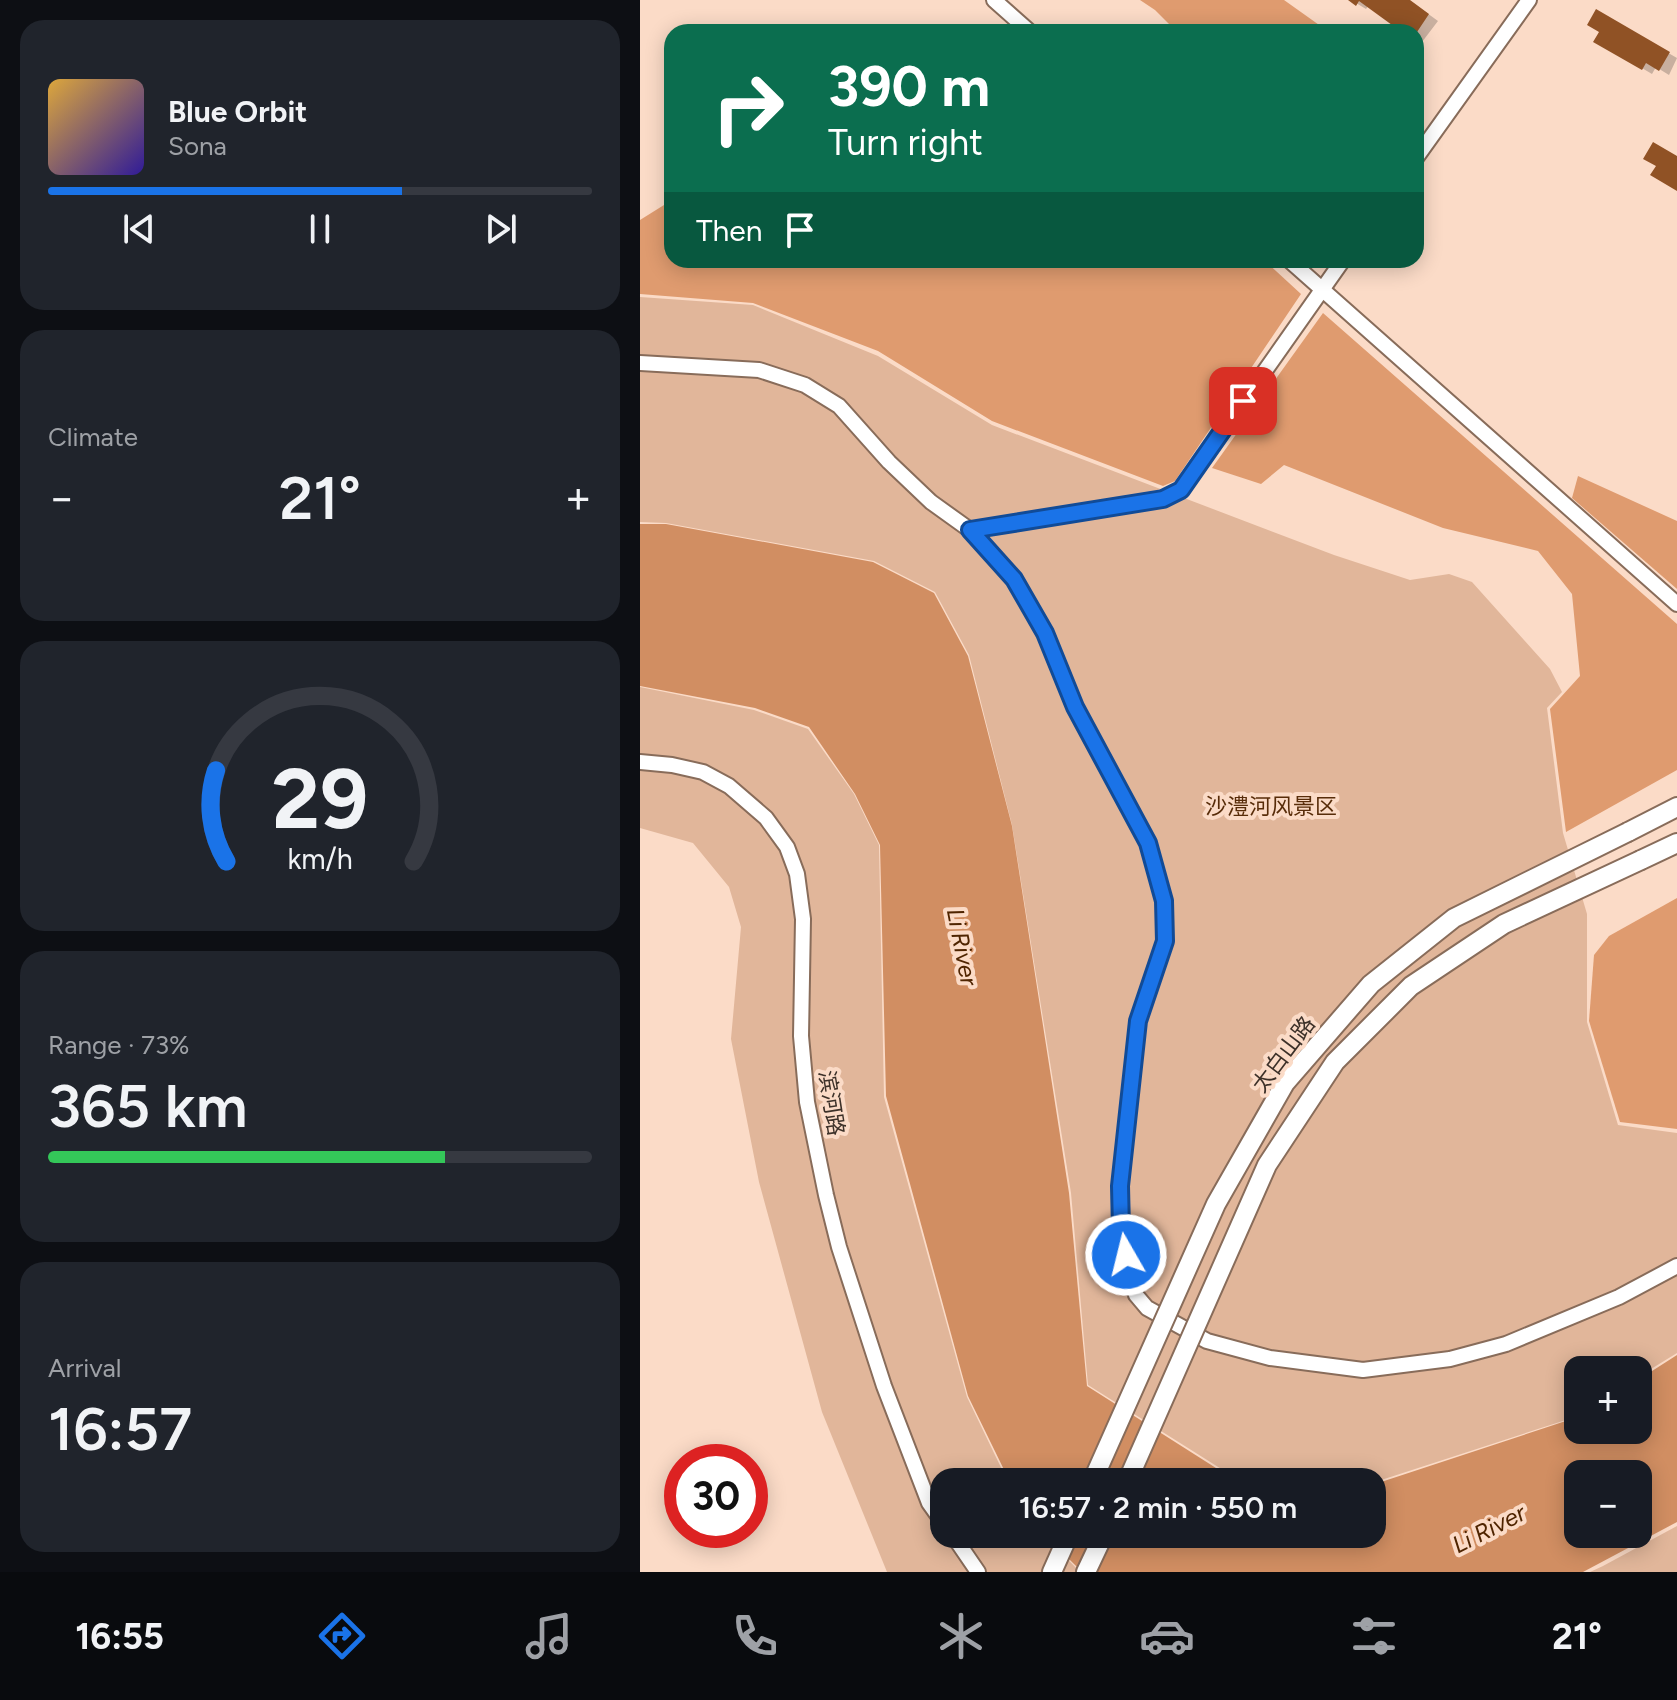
<!DOCTYPE html>
<html lang="en">
<head>
<meta charset="utf-8">
<style>
	body { margin:0; font-family:Figtree,"Noto Sans SC",sans-serif; background:#20242c; color:#f1f3f6; height:100vh; display:flex; flex-direction:column; font-size:30px; white-space:nowrap }
	* { box-sizing:border-box; margin:0 }
	p { font-size:26px; color:#9ea1a6 }
	.icon { flex:none; width:44px; height:44px; fill:none; stroke:currentColor; stroke-width:2; stroke-linecap:round; stroke-linejoin:round }
	.map { position:relative; flex:1; overflow:hidden }
	.panel { display:flex; flex-direction:column; gap:20px; padding:20px; background:#0d0f14; width:640px }
	.panel>* { flex:none }
	.top-card { position:absolute; left:24px; top:24px; width:760px; height:244px; border-radius:24px; box-shadow:0 4px 20px #0003; background:#0b6e4f; color:#fff; overflow:hidden }
	.buttons { position:absolute; left:924px; top:1356px; display:grid; gap:16px }
	.buttons a { display:grid; place-items:center; width:88px; height:88px; border-radius:16px; background:#171b24; box-shadow:0 4px 20px #0003; font-size:40px }
	.speed { position:absolute; left:24px; top:1444px; display:flex; gap:16px; font-size:40px; font-weight:700; text-align:center }
	.speed>* { display:grid; place-content:center; width:104px; height:104px; border-radius:50%; background:#171b24; box-shadow:0 4px 20px #0003; line-height:1 }
	.speed .limit { border:12px solid #d22; background:#fff; color:#111 }
	.pin { position:absolute; display:grid; place-items:center; width:68px; height:68px; color:#fff; margin:-34px; border-radius:16px; box-shadow:0 4px 12px #0006 }
	.me { position:absolute; width:88px; margin:-44px; rotate:352deg; stroke-linejoin:round; filter:drop-shadow(0 0 6px #0008) }
	.turn { display:flex; align-items:center; gap:28px; height:168px; padding:0 32px; font-size:36px }
	.turn .icon { width:104px; height:104px; stroke-width:2.5 }
	.turn b { display:block; font-size:56px; line-height:68px }
	.then { display:flex; align-items:center; height:76px; padding:0 32px; background:#0003; gap:16px; font-size:30px }
	.big { font-size:60px; font-weight:600; line-height:1.1 }
	.panel .card { flex:1; display:flex; flex-direction:column; justify-content:center; gap:12px; min-width:0; padding:0 28px; border-radius:24px; background:#20242c }
	.panel .dial { align-items:center; gap:0 }
	.dial svg { height:208px; overflow:visible; fill:none; stroke:#363941; stroke-width:7; stroke-linecap:round; text-anchor:middle }
	.dial text { fill:#f1f3f6; stroke:none }
	.song { display:flex; align-items:center; gap:24px }
	.cover { width:96px; height:96px; border-radius:12px; background:linear-gradient(135deg,hsl(40 70% 55%),hsl(250 70% 35%)) }
	.played { height:8px; border-radius:4px; background:linear-gradient(90deg,#1a73e8 65%,#363941 65%) }
	.keys { display:flex; justify-content:space-around; direction:ltr }
	.heat { display:flex; justify-content:space-between; align-items:center; font-size:44px; direction:ltr }
	.charge { height:12px; border-radius:6px; background:linear-gradient(90deg,#34c759 73%,#363941 0) }
	.trip { position:absolute; left:290px; top:1468px; width:456px; height:80px; border-radius:24px; background:#171b24; box-shadow:0 4px 20px #0003; font-weight:600; line-height:80px; text-align:center }
	.tabs { display:flex; height:128px; justify-content:space-around; align-items:center; background:#090b0e; color:#9ea1a6 }
	.tabs .icon { width:56px; height:56px }
	.tabs .on { color:#1a73e8 }
	.tabs b { font-size:36px; color:#f1f3f6 }
	main { display:flex; flex:1; min-height:0 }
	.map>svg:first-child { display:block }
	.green { fill:#e1b69a }
	.forest { fill:#df9b6f }
	.water { fill:#d18e62; fill-rule:evenodd }
	.shadow { fill:#0003 }
	.building { fill:#905225 }
	.lines { fill:none; stroke-linecap:round; stroke-linejoin:round }
	.minor-casing { stroke:#886c5a; stroke-width:18 }
	.major-casing { stroke:#886c5a; stroke-width:22 }
	.minor { stroke:#fff; stroke-width:14 }
	.major { stroke:#fff; stroke-width:18 }
	.major-bridge-casing { stroke:#886c5a; stroke-width:22; stroke-linecap:butt }
	.major-bridge { stroke:#fff; stroke-width:18 }
	.route-casing { stroke:#114b97; stroke-width:20 }
	.route { stroke:#1a73e8; stroke-width:14 }
	.labels { text-anchor:middle; stroke-width:8; stroke-linejoin:round; paint-order:stroke }
	.park-label { font-size:22px; fill:#582c09; stroke:#fbdbc7 }
	.street-label { font-size:22px; fill:#3d3129; stroke:#fbdbc7 }
	.water-label { font-size:24px; font-style:italic; fill:#4f2400; stroke:#fbdbc7 }
</style>
</head>
<body>
<main>
<section class="panel">
<div class="card">
<div class="song"><i class="cover"></i><div><b>Blue Orbit</b><p>Sona</p></div></div>
<div class="played"></div>
<div class="keys"><svg class="icon" aria-label="previous" viewBox="0 0 24 24"><path d="M18 5L8 12l10 7zM5 5v14"/></svg><svg class="icon" aria-label="pause" viewBox="0 0 24 24"><path d="M8 5v14M16 5v14"/></svg><svg class="icon" aria-label="next" viewBox="0 0 24 24"><path d="M6 5l10 7-10 7zM19 5v14"/></svg></div>
</div>
<div class="card"><p>Climate</p>
<div class="heat"><a>−</a><b class="big">21°</b><a>+</a></div>
</div>
<div class="card dial"><svg viewBox="0 0 100 80">
<path d="M14 69A42 42 0 1 1 86 69"/>
<path d="M14 69A42 42 0 0 1 10 34" stroke="#1a73e8"/>
<text x="50" y="56" font-size="32" font-weight="700">29</text>
<text x="50" y="72" font-size="11">km/h</text>
</svg></div>
<div class="card"><p>Range · 73%</p><b class="big">365 km</b><div class="charge"></div></div>
<div class="card"><p>Arrival</p><b class="big">16:57</b></div>
</section>
<div class="map">
<svg width="1037" height="1572" viewBox="0 0 1037 1572">
	<rect width="100%" height="100%" fill="#fbdbc7"/>
	<!-- green -->
	<g class="green">
		<path d="M0,297L113,305L238,356L352,425L694,555L770,580L809,574L832,582L910,669L922,692L907,708L923,833L947,914V1022L978,1125L1037,1133V1353L998,1377V1370H938V1415L932,1418L732,1483L602,1482L448,1385L431,1193L372,825L329,655L295,592L234,561L26,523L0,522Z"/>
		<path d="M0,687L114,710L168,729L214,794L239,845L244,1097L327,1397L368,1482H304V1534H403L440,1572H247L182,1412L119,1182L91,1039L101,927L89,887L53,843L0,828Z"/>
		<path d="M1037,1526V1572H950L963,1566Z"/>
	</g>
	<!-- forest -->
	<g class="forest">
		<path d="M500,0H644L689,32H537L515,10Z"/>
		<path d="M32,200V260H624L661,294L535,481L523,486L352,421L238,351L113,303L0,294V220Z"/>
		<path d="M683,313L1037,624V770L926,832L910,709L940,676L932,594L898,551L803,528L644,465L621,484L572,468Z"/>
		<path d="M938,476L1037,521V589L932,498Z"/>
		<path d="M1037,898V1129L980,1122L949,1021L954,955L969,936Z"/>
	</g>
	<!-- water -->
	<g class="water">
		<path d="M0,524H26L233,562L294,593L328,656L372,826L429,1193L447,1386L598,1482H370L328,1396L246,1096L240,845L215,794L169,727L115,708L0,686Z"/>
		<path d="M1037,1355V1522L943,1572H442L404,1534H732V1485L938,1417V1430H998V1380ZM938,1474H998V1534H938Z"/>
	</g>
	<!-- shadow -->
	<g class="shadow">
		<path d="M711,0H769L798,21L782,42L776,39V32H756L751,29L755,24L729,5L726,9Z"/>
		<path d="M957,12L1037,58L1029,75L1016,67L1012,74L956,41L962,32Z"/>
	</g>
	<!-- building -->
	<g class="building">
		<path d="M708,0H770L789,14L777,32H763L761,30L752,32L749,29L752,25L719,1L716,6Z"/>
		<path d="M956,9L1030,52L1019,71L1006,63L1002,70L953,42L959,32L947,25Z"/>
		<path d="M1013,142L1037,156V191L1010,175L1016,166L1003,159Z"/>
	</g>
	<g class="lines">
		<defs>
			<g id="minor">
				<path d="M354,0L390,32"/>
				<path d="M776,158L889,0"/>
				<path d="M649,260L1037,604"/>
				<path d="M0,363L119,370L165,385L199,406L249,462L291,502L330,530L374,579L405,633L435,707L508,843L524,901L525,941L498,1021L480,1186L481,1229L492,1282L496,1295L507,1308L567,1341L630,1358L723,1370L810,1359L866,1344L979,1297L1037,1266"/>
				<path d="M330,530L523,499L541,490L703,260"/>
				<path d="M0,762L32,765L63,772L89,786L126,818L147,847L157,874L163,919L161,1036L167,1102L186,1195L199,1247L244,1386L289,1503L304,1524"/>
				<path d="M312,1534L338,1572"/>
			</g>
			<g id="major">
				<path d="M988,832L1037,807"/>
				<path d="M1001,860L1037,843"/>
				<path d="M412,1572L429,1534"/>
				<path d="M446,1572L464,1534"/>
			</g>
		</defs>
		<!-- minor casing -->
		<use href="#minor" class="minor-casing"/>
		<!-- major casing -->
		<use href="#major" class="major-casing"/>
		<!-- minor -->
		<use href="#minor" class="minor"/>
		<!-- major -->
		<use href="#major" class="major"/>
		<defs>
			<g id="major-bridge">
				<path d="M452,1482L576,1204L645,1083L731,984L814,918L988,832"/>
				<path d="M487,1482L627,1165L695,1062L771,986L864,924L1001,860"/>
			</g>
		</defs>
		<!-- major-bridge casing -->
		<use href="#major-bridge" class="major-bridge-casing"/>
		<!-- major-bridge -->
		<use href="#major-bridge" class="major-bridge"/>
	</g>
	<g class="lines">
		<defs>
			<path id="route" d="M486,1255L481,1229L480,1186L498,1021L525,941L524,901L508,843L435,707L405,633L374,579L330,530L523,499L541,490L603,401"/>
		</defs>
		<!-- route casing -->
		<use href="#route" class="route-casing"/>
		<!-- route -->
		<use href="#route" class="route"/>
	</g>
	<g class="labels">
		<!-- park labels -->
		<g class="park-label">
			<text x="631" y="814">沙澧河风景区</text>
		</g>
		<!-- street labels -->
		<g class="street-label">
			<text transform="translate(643 1054) rotate(-53)" y="8">太白山路</text>
			<text transform="translate(192 1103) rotate(81)" y="8">滨河路</text>
		</g>
		<!-- water labels -->
		<g class="water-label">
			<text transform="translate(322 947) rotate(79)" y="8">Li River</text>
			<text transform="translate(849 1529) rotate(-27)" y="8">Li River</text>
		</g>
	</g>
</svg>
<div class="buttons">
<a>+</a>
<a>−</a>
</div>
<div class="speed"><div class="limit">30</div></div>
<div class="pin" style="left:603px;top:401px;background:#d93025"><svg class="icon" aria-label="arrive" viewBox="0 0 24 24"><path d="M6 21V4h12l-3 4 3 4H6"/></svg></div>
<svg class="me" style="left:486px;top:1255px" viewBox="-20 -20 40 40"><circle r="17" fill="#1a73e8" stroke="#fff" stroke-width="3"/><path d="M0-11L8 9 0 5-8 9z" fill="#fff"/></svg>
<div class="trip">16:57 · 2 min · 550 m</div>
<div class="top-card">
<div class="turn"><svg class="icon" aria-label="right" viewBox="0 0 24 24"><path d="M7 20v-9h11M14 6l5 5-5 5"/></svg><div><b>390 m</b>Turn right</div></div>
<div class="then">Then<svg class="icon" aria-label="arrive" viewBox="0 0 24 24"><path d="M6 21V4h12l-3 4 3 4H6"/></svg></div>
</div>
</div>
</main>
<nav class="tabs">
<b>16:55</b>
<svg class="icon on" aria-label="directions" viewBox="0 0 24 24"><path d="M12 3l9 9-9 9-9-9zM9 14v-3h6M13 9l2 2-2 2"/></svg>
<svg class="icon" aria-label="music" viewBox="0 0 24 24"><path d="M9 18V5l10-2v13"/><circle cx="6" cy="18" r="3"/><circle cx="16" cy="16" r="3"/></svg>
<svg class="icon" aria-label="phone" viewBox="0 0 24 24"><path d="M5 4h4l2 5-3 2q2 4 5 5l2-3 5 2v4C11 20 4 13 5 4z"/></svg>
<svg class="icon" aria-label="climate" viewBox="0 0 24 24"><path d="M12 3v18M4 7l16 10M4 17L20 7"/></svg>
<svg class="icon" aria-label="car" viewBox="0 0 24 24"><path d="M5 17H2v-5l4-1 3-4h7l3 4 3 1v5h-3M9 17h6M6 11h13"/><circle cx="7" cy="17" r="2"/><circle cx="17" cy="17" r="2"/></svg>
<svg class="icon" aria-label="filters" viewBox="0 0 24 24"><path d="M4 7h16M4 17h16"/><circle cx="9" cy="7" r="2"/><circle cx="15" cy="17" r="2"/></svg>
<b>21°</b>
</nav>
</body>
</html>
